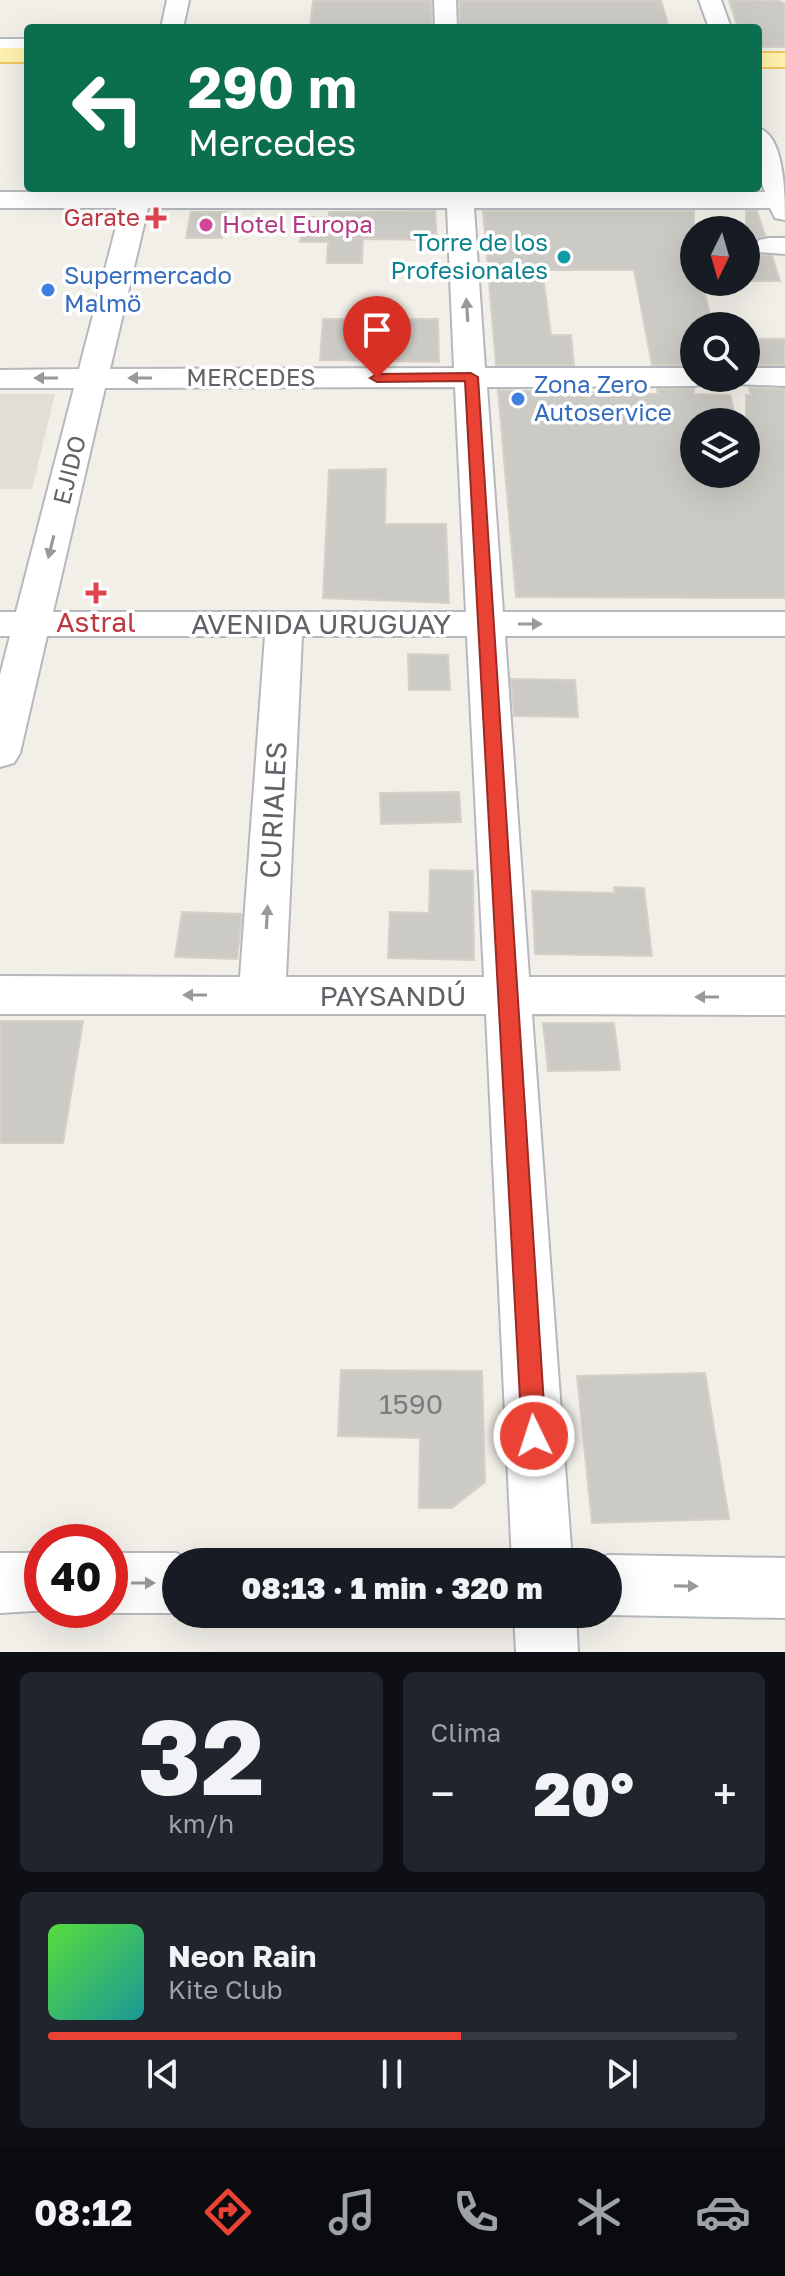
<!DOCTYPE html>
<html lang="es">
<head>
<meta charset="utf-8">
<style>
	body { margin:0; font-family:"Golos Text",sans-serif; background:#20242c; color:#f1f3f6; height:100vh; display:flex; flex-direction:column; font-size:30px; white-space:nowrap }
	* { box-sizing:border-box; margin:0 }
	p { font-size:26px; color:#9ea1a6 }
	.icon { flex:none; width:44px; height:44px; fill:none; stroke:currentColor; stroke-width:2; stroke-linecap:round; stroke-linejoin:round }
	.map { position:relative; height:1652px; overflow:hidden }
	.drawer { display:flex; flex-direction:column; gap:20px; padding:20px; background:#0d0f14; flex:1 }
	.drawer>* { flex:none }
	.guide { position:absolute; left:24px; top:24px; width:738px; height:168px; border-radius:8px; box-shadow:0 8px 32px #0002; background:#0b6e4f; color:#fff; overflow:hidden }
	.needle { width:52px; rotate:185deg }
	.controls { position:absolute; left:680px; top:216px; display:grid; gap:16px }
	.controls a { display:grid; place-items:center; width:80px; height:80px; border-radius:50%; background:#171b24; box-shadow:0 8px 32px #0002; font-size:40px }
	.speed { position:absolute; left:24px; top:1524px; display:flex; gap:16px; font-size:40px; font-weight:700; text-align:center }
	.speed>* { display:grid; place-content:center; width:104px; height:104px; border-radius:50%; background:#171b24; box-shadow:0 8px 32px #0002; line-height:1 }
	.speed .limit { border:12px solid #d22; background:#fff; color:#111 }
	.pin { position:absolute; display:grid; place-items:center; width:68px; height:68px; color:#fff; margin:-82px -34px; border-radius:50% 50% 50% 0; rotate:-45deg; box-shadow:0 0 8px #0007 }
	.pin .icon { rotate:45deg }
	.me { position:absolute; width:88px; margin:-44px; rotate:356deg; stroke-linejoin:round; filter:drop-shadow(0 0 6px #0008) }
	.turn { display:flex; align-items:center; gap:28px; height:168px; padding:0 32px; font-size:36px }
	.turn .icon { width:104px; height:104px; stroke-width:2.5 }
	.turn b { display:block; font-size:56px; line-height:68px }
	.big { font-size:60px; font-weight:800; line-height:1.1 }
	.drawer .card { flex:1; display:flex; flex-direction:column; justify-content:center; gap:12px; min-width:0; padding:0 28px; border-radius:12px; background:#20242c }
	.drawer .dial { align-items:center; gap:0 }
	.dial b { font-size:104px; line-height:1 }
	.song { display:flex; align-items:center; gap:24px }
	.cover { width:96px; height:96px; border-radius:12px; background:linear-gradient(135deg,hsl(110 70% 55%),hsl(180 70% 35%)) }
	.played { height:8px; border-radius:4px; background:linear-gradient(90deg,#ea4335 60%,#363941 60%) }
	.keys { display:flex; justify-content:space-around; direction:ltr }
	.heat { display:flex; justify-content:space-between; align-items:center; font-size:44px; direction:ltr }
	.drawer .tiles { flex:1; display:grid; gap:20px; grid-template-columns:1fr 1fr }
	.card:last-child { grid-column:span 2 }
	.trip { position:absolute; left:162px; top:1548px; width:460px; height:80px; border-radius:40px; background:#171b24; box-shadow:0 8px 32px #0002; font-weight:800; line-height:80px; text-align:center }
	.tab-bar { display:flex; height:128px; justify-content:space-around; align-items:center; background:#090b0e; color:#9ea1a6 }
	.tab-bar .icon { width:56px; height:56px }
	.tab-bar .active { color:#ea4335 }
	.tab-bar b { font-size:36px; color:#f1f3f6 }
	.map>svg:first-child { display:block }
	.education { fill:#e1ded6 }
	.building { fill:#cccac5; stroke:#d6d1c6; stroke-width:2 }
	.lines { fill:none; stroke-linecap:round; stroke-linejoin:round }
	.minor-casing { stroke:#b5b8bc; stroke-width:4 }
	.major-casing { stroke:#f2c960; stroke-width:4 }
	.minor { fill:#fff; fill-rule:evenodd }
	.major { fill:#fff2af; fill-rule:evenodd }
	.oneway { fill:#979a9d }
	.route { fill:#ea4335; stroke:#982c22; stroke-width:2 }
	.health-dot { fill:#e0444e; stroke:#fff; stroke-width:3 }
	.hotel-dot { fill:#d1479c; stroke:#fff; stroke-width:3 }
	.culture-dot { fill:#0f9aa8; stroke:#fff; stroke-width:3 }
	.shop-dot { fill:#3f7fe0; stroke:#fff; stroke-width:3 }
	.labels { text-anchor:middle; stroke-width:7; stroke-linejoin:round; paint-order:stroke }
	.far-health-label { font-size:24px; fill:#be3a42; stroke:#fff; text-anchor:end }
	.far-hotel-label { font-size:24px; fill:#b23c85; stroke:#fff; text-anchor:start }
	.far-culture-label { font-size:24px; fill:#0d838f; stroke:#fff; text-anchor:end }
	.far-shop-label { font-size:24px; fill:#366cbe; stroke:#fff; text-anchor:start }
	.far-street-label { font-size:24px; fill:#5f6368; stroke:#fff }
	.health-label { font-size:28px; fill:#be3a42; stroke:#fff }
	.street-label { font-size:28px; fill:#5f6368; stroke:#fff }
	.near-number-label { font-size:28px; fill:#7a7d7f }
</style>
</head>
<body>
<div class="map">
<svg width="785" height="1652" viewBox="0 0 785 1652">
	<rect width="100%" height="100%" fill="#f1efe8"/>
	<!-- education -->
	<path class="education" d="M0,394H55L32,489H0Z"/>
	<!-- building -->
	<g class="building">
		<path d="M313,0H431L432,28H310Z"/>
		<path d="M459,0H661L669,28H460Z"/>
		<path d="M729,0H777L785,4V47H758V28H738Z"/>
		<path d="M435,211L437,240L363,239L362,263H327L328,242H300L303,217H329V212Z"/>
		<path d="M483,211H694V282H702L713,326H694V365H652L634,270H542L551,335H571L574,365H496Z"/>
		<path d="M746,211H757L765,236L756,238L752,248L759,255L772,256L780,281H746Z"/>
		<path d="M191,212H227L222,238H186Z"/>
		<path d="M323,319H438L439,362L320,360Z"/>
		<rect x="746" y="339" width="39" height="26"/>
		<path d="M749,388L785,389V598L516,597L498,390L658,394L657,389H694V394L730,395L737,422H694V478L746,479V395H751Z"/>
		<path d="M386,469L385,524H446L449,603L323,598L329,470Z"/>
		<path d="M408,654L448,655L450,690H409Z"/>
		<path d="M511,679L575,680L578,717L514,716Z"/>
		<path d="M459,792L461,822L381,824L380,793Z"/>
		<path d="M430,870L473,871L474,960L388,958L390,912L429,913Z"/>
		<path d="M614,887L644,888L652,956L535,954L532,891L615,893Z"/>
		<path d="M182,912L242,914L237,959L175,957Z"/>
		<path d="M0,1021H83L63,1143H0Z"/>
		<path d="M543,1023H614L620,1070L548,1071Z"/>
		<path d="M341,1370L482,1371L485,1482L452,1508H419L420,1438L338,1436Z"/>
		<path d="M705,1373L729,1519L592,1523L577,1376Z"/>
	</g>
	<g class="lines">
		<defs>
			<g id="minor">
				<path d="M167,0H189L183,28H161Z"/>
				<path d="M434,0H456L457,28H435Z"/>
				<path d="M699,0H721L731,28H709Z"/>
				<rect x="0" y="39" width="28" height="14"/>
				<path d="M758,128C785,135 785,196 785,220L775,218L770,208H474L485,368H694V378H709L705,384L694,386L487,387L503,612H785V636H505L529,977H785V1015L532,1014L572,1562H512L486,1014H0V976L240,977L265,636H47L20,753L14,763L0,767V675L10,636H0V612H16L74,388H0V370L79,369L121,208H0V192H125L126,188H152L151,192H446V188H472L473,192H765L758,173ZM148,208H447L454,368L110,369ZM455,387L466,612H53L105,388ZM302,636H467L484,977H286Z"/>
				<path d="M769,238H785V254L759,252L755,246L759,240Z"/>
				<path d="M746,368H785V386L735,384L731,378H746Z"/>
				<path d="M0,1553H42V1610H50L0,1613Z"/>
				<path d="M110,1553H176L197,1562H176V1613H110L102,1610H110Z"/>
				<path d="M608,1555L785,1558V1618L608,1615L605,1614H608V1562H591Z"/>
				<path d="M514,1614H576L578,1652H516Z"/>
			</g>
			<g id="major">
				<rect x="0" y="48" width="28" height="14"/>
				<rect x="758" y="53" width="27" height="14"/>
			</g>
		</defs>
		<!-- minor casing -->
		<use href="#minor" class="minor-casing"/>
		<!-- major casing -->
		<use href="#major" class="major-casing"/>
		<!-- minor -->
		<use href="#minor" class="minor"/>
		<!-- major -->
		<use href="#major" class="major"/>
	</g>
	<!-- one-way arrows -->
	<defs><path id="oneway-solid" d="M-6-.8H1V-3.2L6.5 0L1 3.2V.8H-6Z" transform="scale(2)"/></defs>
	<g class="oneway">
		<use href="#oneway-solid" transform="translate(467 310) rotate(-94)"/>
		<use href="#oneway-solid" transform="translate(46 378) rotate(180)"/>
		<use href="#oneway-solid" transform="translate(140 378) rotate(180)"/>
		<use href="#oneway-solid" transform="translate(51 547) rotate(104)"/>
		<use href="#oneway-solid" transform="translate(530 624)"/>
		<use href="#oneway-solid" transform="translate(267 917) rotate(-87)"/>
		<use href="#oneway-solid" transform="translate(195 995) rotate(-180)"/>
		<use href="#oneway-solid" transform="translate(707 997) rotate(180)"/>
		<use href="#oneway-solid" transform="translate(143 1583)"/>
		<use href="#oneway-solid" transform="translate(686 1586) rotate(1)"/>
	</g>
	<!-- route -->
	<path class="route" d="M471,373L478,377L546,1436L542,1445L534,1449L525,1445L522,1436L465,381L377,382L370,378L377,374Z"/>
	<!-- markers -->
	<g class="health-dot">
		<path d="M152 206h8v8h8v8h-8v8h-8v-8h-8v-8h8z"/>
		<path d="M92 581h8v8h8v8h-8v8h-8v-8h-8v-8h8z"/>
	</g>
	<circle class="hotel-dot" cx="206" cy="225" r="8"/>
	<circle class="culture-dot" cx="564" cy="257" r="8"/>
	<g class="shop-dot">
		<circle cx="48" cy="290" r="8"/>
		<circle cx="518" cy="399" r="8"/>
	</g>
	<g class="labels">
		<!-- far-health labels -->
		<g class="far-health-label">
			<text x="140" y="226">Garate</text>
		</g>
		<!-- far-hotel labels -->
		<g class="far-hotel-label">
			<text x="222" y="233">Hotel Europa</text>
		</g>
		<!-- far-culture labels -->
		<g class="far-culture-label">
			<text x="548" y="251">Torre de los<tspan x="548" dy="28">Profesionales</tspan></text>
		</g>
		<!-- far-shop labels -->
		<g class="far-shop-label">
			<text x="64" y="284">Supermercado<tspan x="64" dy="28">Malmö</tspan></text>
			<text x="534" y="393">Zona Zero<tspan x="534" dy="28">Autoservice</tspan></text>
		</g>
		<!-- far-street labels -->
		<g class="far-street-label">
			<text x="251" y="386">MERCEDES</text>
			<text transform="translate(70 470) rotate(-76)" y="8">EJIDO</text>
		</g>
		<!-- health labels -->
		<g class="health-label">
			<text x="96" y="632">Astral</text>
		</g>
		<!-- street labels -->
		<g class="street-label">
			<text x="321" y="634">AVENIDA URUGUAY</text>
			<text transform="translate(273 810) rotate(-87)" y="10">CURIALES</text>
			<text x="393" y="1006">PAYSANDÚ</text>
		</g>
		<!-- near-number labels -->
		<g class="near-number-label">
			<text x="411" y="1414">1590</text>
		</g>
	</g>
</svg>
<div class="controls">
<a><svg class="needle" viewBox="-14 -14 28 28"><path d="M0-13l5 13h-10z" fill="#e53935"/><path d="M0 13l5-13h-10z" fill="#9ea1a6"/></svg></a>
<a><svg class="icon" aria-label="search" viewBox="0 0 24 24"><circle cx="10" cy="10" r="6"/><path d="M15 15l6 6"/></svg></a>
<a><svg class="icon" aria-label="layers" viewBox="0 0 24 24"><path d="M12 4l9 5-9 5-9-5zM3 14l9 5 9-5"/></svg></a>
</div>
<div class="speed"><div class="limit">40</div></div>
<div class="pin" style="left:377px;top:378px;background:#d93025"><svg class="icon" aria-label="arrive" viewBox="0 0 24 24"><path d="M6 21V4h12l-3 4 3 4H6"/></svg></div>
<svg class="me" style="left:534px;top:1436px" viewBox="-20 -20 40 40"><circle r="17" fill="#ea4335" stroke="#fff" stroke-width="3"/><path d="M0-11L8 9 0 5-8 9z" fill="#fff"/></svg>
<div class="trip">08:13 · 1 min · 320 m</div>
<div class="guide">
<div class="turn"><svg class="icon" aria-label="left" viewBox="0 0 24 24"><path d="M17 20v-9H6M10 6l-5 5 5 5"/></svg><div><b>290 m</b>Mercedes</div></div>
</div>
</div>
<section class="drawer">
<div class="tiles">
<div class="card dial"><b>32</b><p>km/h</p></div>
<div class="card"><p>Clima</p>
<div class="heat"><a>−</a><b class="big">20°</b><a>+</a></div>
</div>
<div class="card">
<div class="song"><i class="cover"></i><div><b>Neon Rain</b><p>Kite Club</p></div></div>
<div class="played"></div>
<div class="keys"><svg class="icon" aria-label="previous" viewBox="0 0 24 24"><path d="M18 5L8 12l10 7zM5 5v14"/></svg><svg class="icon" aria-label="pause" viewBox="0 0 24 24"><path d="M8 5v14M16 5v14"/></svg><svg class="icon" aria-label="next" viewBox="0 0 24 24"><path d="M6 5l10 7-10 7zM19 5v14"/></svg></div>
</div>
</div>
</section>
<nav class="tab-bar">
<b>08:12</b>
<svg class="icon active" aria-label="directions" viewBox="0 0 24 24"><path d="M12 3l9 9-9 9-9-9zM9 14v-3h6M13 9l2 2-2 2"/></svg>
<svg class="icon" aria-label="music" viewBox="0 0 24 24"><path d="M9 18V5l10-2v13"/><circle cx="6" cy="18" r="3"/><circle cx="16" cy="16" r="3"/></svg>
<svg class="icon" aria-label="phone" viewBox="0 0 24 24"><path d="M5 4h4l2 5-3 2q2 4 5 5l2-3 5 2v4C11 20 4 13 5 4z"/></svg>
<svg class="icon" aria-label="climate" viewBox="0 0 24 24"><path d="M12 3v18M4 7l16 10M4 17L20 7"/></svg>
<svg class="icon" aria-label="car" viewBox="0 0 24 24"><path d="M5 17H2v-5l4-1 3-4h7l3 4 3 1v5h-3M9 17h6M6 11h13"/><circle cx="7" cy="17" r="2"/><circle cx="17" cy="17" r="2"/></svg>
</nav>
</body>
</html>
